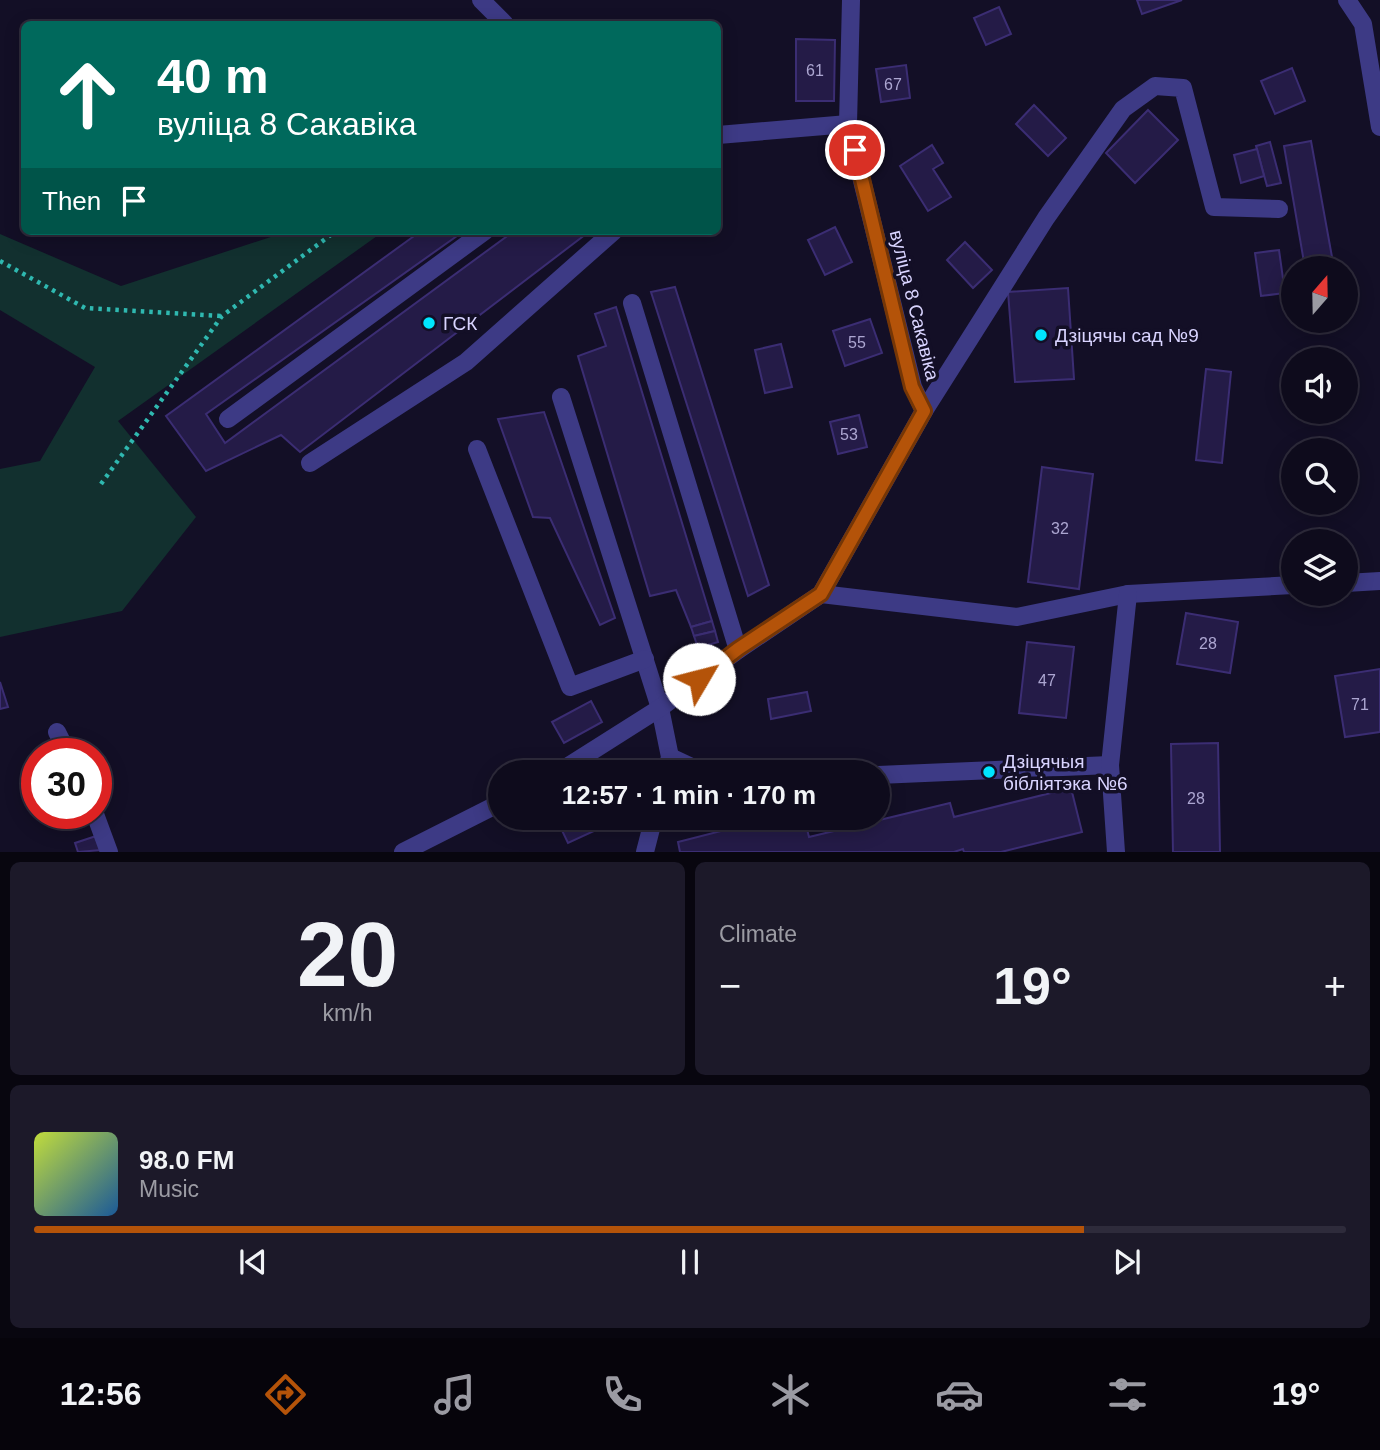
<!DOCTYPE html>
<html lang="en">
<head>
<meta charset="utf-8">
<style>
	body { margin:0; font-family:Helvetica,sans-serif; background:#1c1929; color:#f1f3f6; height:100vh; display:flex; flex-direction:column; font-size:26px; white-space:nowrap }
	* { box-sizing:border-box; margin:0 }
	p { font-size:23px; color:#9b9ba3 }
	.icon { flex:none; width:38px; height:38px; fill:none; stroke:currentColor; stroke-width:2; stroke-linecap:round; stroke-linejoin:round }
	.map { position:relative; height:852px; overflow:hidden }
	.details { display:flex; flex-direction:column; gap:10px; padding:10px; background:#08060f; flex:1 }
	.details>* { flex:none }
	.guide { position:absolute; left:21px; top:21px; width:700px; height:214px; border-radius:10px; box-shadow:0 4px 18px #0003,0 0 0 2px #2e2b3b; background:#00695c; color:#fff; overflow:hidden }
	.needle { width:46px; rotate:20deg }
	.fabs { position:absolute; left:1281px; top:256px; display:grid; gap:14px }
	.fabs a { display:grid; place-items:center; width:77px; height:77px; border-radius:50%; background:#0e0b1c; box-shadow:0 4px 18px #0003,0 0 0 2px #2e2b3b; font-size:35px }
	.speed { position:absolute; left:21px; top:738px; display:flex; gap:14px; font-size:35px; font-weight:700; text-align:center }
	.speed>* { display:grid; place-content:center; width:91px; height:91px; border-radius:50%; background:#0e0b1c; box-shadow:0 4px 18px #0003,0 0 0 2px #2e2b3b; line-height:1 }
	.speed .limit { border:10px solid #d22; background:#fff; color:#111 }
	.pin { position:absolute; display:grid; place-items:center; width:60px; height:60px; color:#fff; margin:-30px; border:4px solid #fff; border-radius:50%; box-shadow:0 2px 7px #0007 }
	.me { position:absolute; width:77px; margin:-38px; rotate:53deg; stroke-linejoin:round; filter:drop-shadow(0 0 5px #0008) }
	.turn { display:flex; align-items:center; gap:24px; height:147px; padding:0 21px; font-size:32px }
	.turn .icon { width:91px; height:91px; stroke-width:2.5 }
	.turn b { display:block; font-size:49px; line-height:60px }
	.then { display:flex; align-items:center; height:66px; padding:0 21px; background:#0003; gap:14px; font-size:26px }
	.big { font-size:52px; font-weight:700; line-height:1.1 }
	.details .widget { flex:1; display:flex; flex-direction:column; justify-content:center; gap:10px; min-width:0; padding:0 24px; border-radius:10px; background:#1c1929 }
	.details .dial { align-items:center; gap:0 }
	.dial b { font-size:91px; line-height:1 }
	.song { display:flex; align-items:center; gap:21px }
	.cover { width:84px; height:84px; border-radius:10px; background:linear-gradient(135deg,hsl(70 70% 55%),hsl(210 70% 35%)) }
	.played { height:7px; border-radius:4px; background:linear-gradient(90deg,#b45309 80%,#2e2b3b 80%) }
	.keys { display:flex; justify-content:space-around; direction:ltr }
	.heat { display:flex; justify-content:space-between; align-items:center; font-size:38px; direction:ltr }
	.details .tiles { flex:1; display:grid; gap:10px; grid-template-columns:1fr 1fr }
	.widget:last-child { grid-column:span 2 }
	.trip { position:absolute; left:488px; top:760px; width:402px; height:70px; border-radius:35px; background:#0e0b1c; box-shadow:0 4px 18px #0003,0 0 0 2px #2e2b3b; font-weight:700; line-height:70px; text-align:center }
	.tab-bar { display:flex; height:112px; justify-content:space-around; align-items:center; background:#06040b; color:#9b9ba3 }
	.tab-bar .icon { width:49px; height:49px }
	.tab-bar .selected { color:#b45309 }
	.tab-bar b { font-size:32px; color:#f1f3f6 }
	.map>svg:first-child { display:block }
	.green { fill:#12302f }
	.building { fill:#241b47; stroke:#3b2d73; stroke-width:2 }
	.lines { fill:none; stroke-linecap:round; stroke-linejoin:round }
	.path { stroke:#2fb8b0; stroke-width:4.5; stroke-dasharray:3.5 5; stroke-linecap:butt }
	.minor { stroke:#3d3a85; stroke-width:18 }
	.route-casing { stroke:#753606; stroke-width:18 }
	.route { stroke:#b45309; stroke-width:12 }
	.poi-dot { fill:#00e5ff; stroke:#130f26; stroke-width:2.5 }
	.labels { text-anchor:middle; stroke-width:7; stroke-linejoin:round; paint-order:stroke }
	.number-label { font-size:16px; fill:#aca6d1 }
	.street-label { font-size:19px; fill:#d9d4ff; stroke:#130f26 }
	.poi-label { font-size:19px; fill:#d9d4ff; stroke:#130f26; text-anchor:start }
</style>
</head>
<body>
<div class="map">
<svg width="1380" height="852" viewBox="0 0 1380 852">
	<rect width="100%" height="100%" fill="#130f26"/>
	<!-- green -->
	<path class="green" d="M289,231H384L118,421L196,517L122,611L0,637V469L40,461L95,367L0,310V234L121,286Z"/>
	<!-- building -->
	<g class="building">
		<path d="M1137,0H1182L1142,14Z"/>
		<path d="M999,7L1011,34L986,45L974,18Z"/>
		<path d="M796,39L835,40L834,101H796Z"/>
		<path d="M906,65L910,98L881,102L876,69Z"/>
		<path d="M1292,68L1305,101L1275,114L1261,81Z"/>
		<path d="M1034,105L1066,138L1048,156L1016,124Z"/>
		<path d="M1148,110L1178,140L1135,183L1106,153Z"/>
		<path d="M1311,141L1334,268H1305L1284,146Z"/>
		<path d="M1270,142L1281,183L1267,186L1256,146Z"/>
		<path d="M932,145L943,163L933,169L951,197L928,211L900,166Z"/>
		<path d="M1257,149L1264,176L1241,183L1234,155Z"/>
		<path d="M835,227L852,262L825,275L808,240Z"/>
		<path d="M421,231H464L206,414L225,443L514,231H590L300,452L281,435L206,471L166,416Z"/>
		<path d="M965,242L992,270L973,288L947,260Z"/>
		<path d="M1279,250L1285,293L1261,296L1255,253Z"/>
		<path d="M675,287L769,585L748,596L651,292Z"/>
		<path d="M1068,288L1074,379L1015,382L1008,292Z"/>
		<path d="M616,307L712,621L691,627L676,590L650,596L578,356L606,346L595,314Z"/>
		<path d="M870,319L882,353L845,366L833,331Z"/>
		<path d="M781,344L792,387L765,393L755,350Z"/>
		<path d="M1206,369L1231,372L1222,463L1196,460Z"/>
		<path d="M544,412L615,618L600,625L550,518L533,517L498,419Z"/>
		<path d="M859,415L867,447L838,454L830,422Z"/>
		<path d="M1042,467L1093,474L1079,589L1028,582Z"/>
		<path d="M1186,613L1238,622L1230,673L1177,664Z"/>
		<path d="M712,621L715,631L694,636L691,627Z"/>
		<path d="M715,631L718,642L698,648L694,636Z"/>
		<path d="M1027,642L1074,647L1066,718L1019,713Z"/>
		<path d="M1380,669V732L1345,737L1335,676Z"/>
		<path d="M0,682L8,707L0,709Z"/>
		<path d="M807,692L811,711L771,719L768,699Z"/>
		<path d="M591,701L602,722L564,743L552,722Z"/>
		<path d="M1218,743L1220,852H1173L1171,744Z"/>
		<path d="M1071,788L1082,832L1001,852H964L963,849L954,852H680L678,842L776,817H804L809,837L950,803L954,817Z"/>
		<path d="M564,817H604L607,825L568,843L557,820Z"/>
		<path d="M96,836L101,850L78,852L75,843Z"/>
	</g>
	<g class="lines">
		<!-- path -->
		<g class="path">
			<path d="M0,261L85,308L221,316"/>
			<path d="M101,484L222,316L336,231"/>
		</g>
		<!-- minor -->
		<g class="minor">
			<path d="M481,0L505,24"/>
			<path d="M1347,0L1363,24L1380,127"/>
			<path d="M718,135L848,124"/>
			<path d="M632,303L738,650"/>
			<path d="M561,397L660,708L670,757L666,772"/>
			<path d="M924,411L1046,218L1123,109L1155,86L1183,88L1214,207L1279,209"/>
			<path d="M228,419L485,231"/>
			<path d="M477,449L570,687L645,659"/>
			<path d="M310,463L466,362L614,231"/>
			<path d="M1346,583L1380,581"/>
			<path d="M821,594L1017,617L1128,594L1293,585"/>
			<path d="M57,732L68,754"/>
			<path d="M670,757L702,772"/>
			<path d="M559,772L660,708L738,650L821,594L924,411L913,387L848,124L851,0"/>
			<path d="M878,775L1110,765"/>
			<path d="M95,814L109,852"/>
			<path d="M403,852L500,803"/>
			<path d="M645,852L654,817"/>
			<path d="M1116,852L1110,765L1128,594"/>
		</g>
	</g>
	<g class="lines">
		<defs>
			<path id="route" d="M699,679L738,649L821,594L924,411L912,387L855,150"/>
		</defs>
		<!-- route casing -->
		<use href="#route" class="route-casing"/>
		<!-- route -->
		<use href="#route" class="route"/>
	</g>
	<!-- markers -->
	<g class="poi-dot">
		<circle cx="429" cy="323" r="7"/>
		<circle cx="1041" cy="335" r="7"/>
		<circle cx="989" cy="772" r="7"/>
	</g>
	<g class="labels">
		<!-- number labels -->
		<g class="number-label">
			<text x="815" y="76">61</text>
			<text x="893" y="90">67</text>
			<text x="857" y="348">55</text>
			<text x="849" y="440">53</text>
			<text x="1060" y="534">32</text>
			<text x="1208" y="649">28</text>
			<text x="1047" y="686">47</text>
			<text x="1360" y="710">71</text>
			<text x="1196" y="804">28</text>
		</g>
		<!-- street labels -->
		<g class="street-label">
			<text transform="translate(915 305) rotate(76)" y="7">вуліца 8 Сакавіка</text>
		</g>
		<!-- poi labels -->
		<g class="poi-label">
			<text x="443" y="330">ГСК</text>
			<text x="1055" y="342">Дзіцячы сад №9</text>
			<text x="1003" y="768">Дзіцячыя<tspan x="1003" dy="22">бібліятэка №6</tspan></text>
		</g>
	</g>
</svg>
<div class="fabs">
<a><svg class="needle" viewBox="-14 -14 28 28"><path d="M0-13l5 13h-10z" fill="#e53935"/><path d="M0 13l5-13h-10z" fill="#9b9ba3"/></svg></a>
<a><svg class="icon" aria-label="sound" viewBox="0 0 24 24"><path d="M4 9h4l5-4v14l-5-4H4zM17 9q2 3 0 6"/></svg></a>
<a><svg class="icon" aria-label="search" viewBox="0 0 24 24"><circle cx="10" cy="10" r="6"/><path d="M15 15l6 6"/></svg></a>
<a><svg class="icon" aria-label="layers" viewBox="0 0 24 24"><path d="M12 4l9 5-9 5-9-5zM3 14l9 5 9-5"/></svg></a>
</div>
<div class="speed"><div class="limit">30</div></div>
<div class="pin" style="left:855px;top:150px;background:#d93025"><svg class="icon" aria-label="arrive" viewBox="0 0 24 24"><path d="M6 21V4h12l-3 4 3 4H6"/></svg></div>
<svg class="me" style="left:699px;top:679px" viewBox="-20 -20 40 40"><circle r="19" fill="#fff"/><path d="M0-13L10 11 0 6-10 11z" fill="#b45309"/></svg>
<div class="trip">12:57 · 1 min · 170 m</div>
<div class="guide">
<div class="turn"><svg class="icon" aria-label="ahead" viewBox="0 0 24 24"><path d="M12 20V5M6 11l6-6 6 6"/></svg><div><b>40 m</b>вуліца 8 Сакавіка</div></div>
<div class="then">Then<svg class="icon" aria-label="arrive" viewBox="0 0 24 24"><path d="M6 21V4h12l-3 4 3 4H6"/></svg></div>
</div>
</div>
<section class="details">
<div class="tiles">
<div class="widget dial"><b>20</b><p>km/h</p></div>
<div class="widget"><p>Climate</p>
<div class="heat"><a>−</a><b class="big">19°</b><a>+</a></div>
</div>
<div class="widget">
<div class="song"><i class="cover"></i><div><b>98.0 FM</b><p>Music</p></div></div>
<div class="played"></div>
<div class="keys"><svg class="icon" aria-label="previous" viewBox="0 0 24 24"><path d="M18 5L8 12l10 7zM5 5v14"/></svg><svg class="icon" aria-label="pause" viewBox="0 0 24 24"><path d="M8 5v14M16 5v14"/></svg><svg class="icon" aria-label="next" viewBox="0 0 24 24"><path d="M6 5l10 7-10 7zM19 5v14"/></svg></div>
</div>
</div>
</section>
<nav class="tab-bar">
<b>12:56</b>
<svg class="icon selected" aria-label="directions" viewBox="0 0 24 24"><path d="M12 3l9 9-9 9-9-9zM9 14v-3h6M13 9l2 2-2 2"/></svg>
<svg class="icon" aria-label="music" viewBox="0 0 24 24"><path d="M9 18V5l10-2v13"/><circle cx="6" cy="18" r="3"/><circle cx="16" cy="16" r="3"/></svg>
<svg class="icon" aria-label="phone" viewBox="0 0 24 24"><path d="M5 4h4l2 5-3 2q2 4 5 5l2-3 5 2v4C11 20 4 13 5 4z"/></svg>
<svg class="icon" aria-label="climate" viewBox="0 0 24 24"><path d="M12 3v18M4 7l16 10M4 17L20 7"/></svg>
<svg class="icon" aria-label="car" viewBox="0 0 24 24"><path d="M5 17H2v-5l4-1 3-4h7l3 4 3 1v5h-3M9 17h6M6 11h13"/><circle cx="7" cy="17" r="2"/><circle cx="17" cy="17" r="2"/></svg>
<svg class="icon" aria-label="filters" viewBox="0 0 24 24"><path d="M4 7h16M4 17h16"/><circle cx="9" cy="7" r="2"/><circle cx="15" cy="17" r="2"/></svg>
<b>19°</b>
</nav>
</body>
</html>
